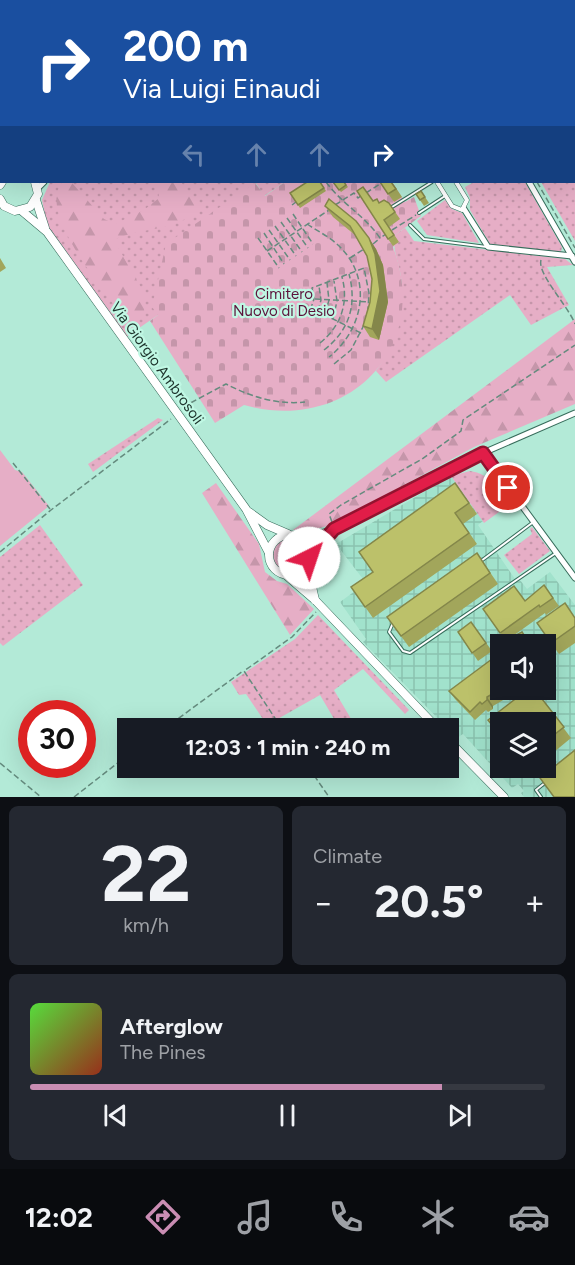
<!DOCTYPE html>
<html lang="en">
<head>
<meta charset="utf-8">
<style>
	body { margin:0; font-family:Figtree,sans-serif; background:#242831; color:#f1f3f6; height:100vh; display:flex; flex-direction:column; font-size:22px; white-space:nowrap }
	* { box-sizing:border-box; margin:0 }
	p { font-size:20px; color:#9ea1a6 }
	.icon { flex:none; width:33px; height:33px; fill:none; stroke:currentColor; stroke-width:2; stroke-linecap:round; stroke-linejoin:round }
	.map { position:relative; height:797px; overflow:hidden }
	.side { display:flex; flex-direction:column; gap:9px; padding:9px; background:#0d0f14; flex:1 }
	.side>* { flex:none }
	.top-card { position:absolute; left:0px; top:0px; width:576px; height:183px; box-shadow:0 6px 24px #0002; background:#1a4fa0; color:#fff; overflow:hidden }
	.controls { position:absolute; left:490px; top:634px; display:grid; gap:12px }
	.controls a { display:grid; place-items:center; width:66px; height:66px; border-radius:0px; background:#171b24; box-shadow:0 6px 24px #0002; font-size:30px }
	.speed { position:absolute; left:18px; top:700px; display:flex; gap:12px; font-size:30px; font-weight:700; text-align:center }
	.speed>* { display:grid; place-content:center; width:78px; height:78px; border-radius:50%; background:#171b24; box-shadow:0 6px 24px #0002; line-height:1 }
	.speed .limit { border:9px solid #d22; background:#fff; color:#111 }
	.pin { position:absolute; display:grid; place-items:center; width:51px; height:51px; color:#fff; margin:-26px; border:3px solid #fff; border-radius:50%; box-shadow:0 2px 6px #0007 }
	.me { position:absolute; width:66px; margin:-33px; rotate:41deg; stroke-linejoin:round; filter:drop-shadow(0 0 4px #0008) }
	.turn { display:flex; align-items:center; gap:21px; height:126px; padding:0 24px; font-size:27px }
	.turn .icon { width:78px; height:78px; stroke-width:2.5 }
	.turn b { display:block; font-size:42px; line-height:51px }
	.lanes { display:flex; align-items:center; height:57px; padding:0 24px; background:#0003; justify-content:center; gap:30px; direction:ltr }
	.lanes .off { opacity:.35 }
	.big { font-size:45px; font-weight:700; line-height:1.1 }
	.side .tile { flex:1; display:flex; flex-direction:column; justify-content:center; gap:9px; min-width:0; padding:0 21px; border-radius:9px; background:#242831 }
	.side .dial { align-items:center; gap:0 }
	.dial b { font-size:78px; line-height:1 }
	.song { display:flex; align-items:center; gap:18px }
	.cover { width:72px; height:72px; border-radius:9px; background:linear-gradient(135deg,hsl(110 70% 55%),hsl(10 70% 35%)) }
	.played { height:6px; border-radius:3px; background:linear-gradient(90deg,#ca8db3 80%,#363941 80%) }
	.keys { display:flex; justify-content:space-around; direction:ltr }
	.heat { display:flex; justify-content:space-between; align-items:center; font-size:33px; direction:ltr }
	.side .tiles { flex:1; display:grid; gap:9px; grid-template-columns:1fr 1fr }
	.tile:last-child { grid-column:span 2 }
	.trip { position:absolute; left:117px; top:718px; width:342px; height:60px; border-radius:0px; background:#171b24; box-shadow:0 6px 24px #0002; font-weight:700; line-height:60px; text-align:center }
	.tab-bar { display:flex; height:96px; justify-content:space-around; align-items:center; background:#090b0e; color:#9ea1a6 }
	.tab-bar .icon { width:42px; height:42px }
	.tab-bar .selected { color:#ca8db3 }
	.tab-bar b { font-size:27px; color:#f1f3f6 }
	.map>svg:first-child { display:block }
	.industrial { fill:url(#industrial-grid); fill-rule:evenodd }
	.grass { fill:url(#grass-dots) }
	.forest { fill:url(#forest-firs) }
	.cemetery { fill:url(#cemetery-stones) }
	.green { fill:#e6aec6 }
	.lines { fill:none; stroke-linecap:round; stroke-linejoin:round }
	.service-casing { stroke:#386d5c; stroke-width:4 }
	.pedestrian-casing { stroke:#386d5c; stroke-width:5 }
	.minor-casing { stroke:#386d5c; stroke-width:7 }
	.secondary-casing { stroke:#386d5c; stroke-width:9 }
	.path { stroke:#658b7e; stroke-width:1.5; stroke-dasharray:6 3; stroke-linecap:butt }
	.service { stroke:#fff; stroke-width:2 }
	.pedestrian { stroke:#fff; stroke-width:4 }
	.minor { stroke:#fff; stroke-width:5 }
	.secondary { stroke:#fff; stroke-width:8 }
	.wall { fill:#a2a65b }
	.shaded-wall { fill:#84874a }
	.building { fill:#bcc16a; stroke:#84874a; stroke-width:1.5 }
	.route-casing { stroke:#92132f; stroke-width:15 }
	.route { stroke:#e11d48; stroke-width:10 }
	.labels { text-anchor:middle; stroke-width:4.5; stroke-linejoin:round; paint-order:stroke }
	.park-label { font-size:15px; fill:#5c133b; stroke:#c0f8e4 }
	.street-label { font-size:15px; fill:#1c322b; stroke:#c0f8e4 }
</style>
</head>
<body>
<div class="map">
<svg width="575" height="797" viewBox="0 0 575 797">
	<defs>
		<pattern id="industrial-grid" width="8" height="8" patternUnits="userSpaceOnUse" patternTransform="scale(1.5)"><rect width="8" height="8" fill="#a1e2cc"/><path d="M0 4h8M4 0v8" fill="none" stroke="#8ac2af"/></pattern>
		<pattern id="grass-dots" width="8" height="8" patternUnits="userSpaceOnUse" patternTransform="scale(1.5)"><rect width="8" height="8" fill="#e6aec6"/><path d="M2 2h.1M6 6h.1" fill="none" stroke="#c596aa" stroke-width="1.8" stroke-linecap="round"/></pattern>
		<pattern id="forest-firs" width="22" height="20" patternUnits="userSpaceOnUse" patternTransform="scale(1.5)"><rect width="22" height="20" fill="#e6aec6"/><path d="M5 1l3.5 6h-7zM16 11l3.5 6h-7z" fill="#c596aa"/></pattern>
		<pattern id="cemetery-stones" width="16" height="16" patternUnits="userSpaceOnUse" patternTransform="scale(1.5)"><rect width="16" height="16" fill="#e6aec6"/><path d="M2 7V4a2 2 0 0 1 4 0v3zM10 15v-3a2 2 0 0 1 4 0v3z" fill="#c596aa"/></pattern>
	</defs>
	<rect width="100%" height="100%" fill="#b3ead7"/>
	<!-- industrial -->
	<path class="industrial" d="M451,476L483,521L478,525L517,582L520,580L527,589L550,572L575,605V797H524L521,793L524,791L518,784L512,788L463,734L457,738L363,642L366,639L340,602L366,583L336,544ZM501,645H546V690H501ZM501,723H546V768H501Z"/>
	<!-- grass -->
	<g class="grass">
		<path d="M575,161V241L541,182H574Z"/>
		<path d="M50,182H285L264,196L256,183L158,315L126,337L47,225L42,200Z"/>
		<path d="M474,182H525L562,247L561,252L490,244L470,210V198L465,187Z"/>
		<path d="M445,200L452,209L462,213L479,243L427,235L417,221Z"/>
		<path d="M405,228L414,241L565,259L573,265L547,267L569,305L531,325L510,295L386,382L376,371C393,348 405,306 401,277C399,262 392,250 395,235Z"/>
		<path d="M167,417L93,472L88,464L158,418L163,420Z"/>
		<path d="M470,471C490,474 499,488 510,504L484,523L451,476Z"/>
		<path d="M40,525L83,585L3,646L0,643V557Z"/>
		<path d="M532,527L550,551L519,574L504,555L532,534L530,529Z"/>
		<circle cx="289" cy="555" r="16"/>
		<path d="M318,615L409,710L405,714L363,669L334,690L357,729H340L320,695L267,725L246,694L239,695L231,682L295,639Z"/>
	</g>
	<!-- forest -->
	<g class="forest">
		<path d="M63,182L72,183L104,219L115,224L144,210L159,198L158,188L148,182H181L199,207C179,233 141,226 114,240L140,286L145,299L144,314L137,320L127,322C109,296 34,211 63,182Z"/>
		<path d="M575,319V404L474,447L330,525L313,530H293Z"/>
		<path d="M216,483L259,544L265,572L277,581L287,584L314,609L290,635L202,493Z"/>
	</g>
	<!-- cemetery -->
	<path class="cemetery" d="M285,182H392L405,202L414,197L421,216L395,235L399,242L393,247C432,349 347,434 244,405L215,423L150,321L158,315L152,307L166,244L255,183L265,196Z"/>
	<!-- green -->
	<path class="green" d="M0,450L15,470L22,472L49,506L0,546Z"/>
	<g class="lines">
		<defs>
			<g id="service">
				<path d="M392,207L432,182"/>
				<path d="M419,213L445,196"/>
				<path d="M410,225L424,239L487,247"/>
				<path d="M481,561L532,523"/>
				<path d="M393,623L389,632L403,651L410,653L556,553"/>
				<path d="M541,797L536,790L546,782"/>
			</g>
			<path id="pedestrian" d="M437,182L452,206L462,210L467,200L456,182"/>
			<g id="minor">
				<path d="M324,0L325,2"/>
				<path d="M426,0L427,2"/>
				<path d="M306,2L308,0"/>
				<path d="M529,182L575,262"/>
				<path d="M38,188L44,182"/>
				<path d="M464,209L488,247L572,256"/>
				<path d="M483,453L575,578"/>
				<path d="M293,535H314L334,529L483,453L575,413"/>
				<path d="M309,558L333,530"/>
			</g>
			<g id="secondary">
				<path d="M0,160L2,162"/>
				<path d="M0,185L2,182"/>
				<path d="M0,199L4,206L15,211L30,207L38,194L35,182"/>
				<path d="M36,200L45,228"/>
				<path d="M22,211L47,232L246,509L269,553"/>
				<path d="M249,512L267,525L288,534"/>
				<circle cx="289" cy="555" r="20"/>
				<path d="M307,565L315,600"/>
				<path d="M286,575L315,600L438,729"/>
				<path d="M448,740L504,797"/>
			</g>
		</defs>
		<!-- service casing -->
		<use href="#service" class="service-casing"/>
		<!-- pedestrian casing -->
		<use href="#pedestrian" class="pedestrian-casing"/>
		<!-- minor casing -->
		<use href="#minor" class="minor-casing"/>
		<!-- secondary casing -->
		<use href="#secondary" class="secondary-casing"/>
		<!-- path -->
		<g class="path">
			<path d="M435,0V2"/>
			<path d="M326,182C342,204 364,215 380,238L386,234"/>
			<path d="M537,182L575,248"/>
			<path d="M366,193L383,182"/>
			<path d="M292,205L296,202"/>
			<path d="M335,205L354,193L358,198L362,195"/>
			<path d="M293,214L313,244"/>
			<path d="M287,218L308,248"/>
			<path d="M281,222L302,252"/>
			<path d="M307,224C319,232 332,238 342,249C373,282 362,331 329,357"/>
			<path d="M275,226L296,256"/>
			<path d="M269,230L290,260"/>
			<path d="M392,230L416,215"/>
			<path d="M264,233L284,264"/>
			<path d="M258,238L279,268"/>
			<path d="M373,244L379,239"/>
			<path d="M267,251L329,210"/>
			<path d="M350,258L364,249"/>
			<path d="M541,260C537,274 569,307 575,324"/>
			<path d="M315,299L369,302"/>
			<path d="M318,311L321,300L319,286"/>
			<path d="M325,314L329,300L327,283"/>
			<path d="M333,319L337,301L334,281"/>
			<path d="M361,333L311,308L314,299L312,288L364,268L369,293L368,309"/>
			<path d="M320,343C341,326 349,303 342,277"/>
			<path d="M324,350C350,330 357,304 349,274"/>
			<path d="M334,364L351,350L364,325"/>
			<path d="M183,407L226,384C251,397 278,405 305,402"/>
			<path d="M13,463L50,509"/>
			<path d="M332,522L329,514L341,505L422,459L461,431L463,420L575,345"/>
			<path d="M0,552L51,510L171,419"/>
			<path d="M164,729L243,671"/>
			<path d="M282,729L244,671L292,637L316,612"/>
			<path d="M0,763L41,797"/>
			<path d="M309,768L329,797"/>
			<path d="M74,797L128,755"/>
		</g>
		<!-- service -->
		<use href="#service" class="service"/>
		<!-- pedestrian -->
		<use href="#pedestrian" class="pedestrian"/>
		<!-- minor -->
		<use href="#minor" class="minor"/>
		<!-- secondary -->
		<use href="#secondary" class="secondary"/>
	</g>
	<!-- wall -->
	<g class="wall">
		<path d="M2,0H108L106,2H3Z"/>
		<path d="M240,0H270L268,2H241Z"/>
		<path d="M0,17L2,19V68L0,69Z"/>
		<path d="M320,182L326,191L300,208L290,193Z"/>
		<path d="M333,182H344L348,187L341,192Z"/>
		<path d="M380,182H392L402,197L394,202Z"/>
		<path d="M421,191L429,203L424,206L416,194Z"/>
		<path d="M329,199L376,249L383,265L388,302L379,340L370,337L363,326L370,302L372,279L367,256L355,235L333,217L325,206Z"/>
		<path d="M373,201L379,203H389L400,219L389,227L399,242L393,246L388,239Z"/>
		<path d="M0,258L6,268L0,272Z"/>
		<path d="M455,483L477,514L463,524L477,544L373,618L351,587L373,572Z"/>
		<path d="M477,553L498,584L409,647L387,617Z"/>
		<path d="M544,585L559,606L546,615L545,613L506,641L483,609L525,601Z"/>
		<path d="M575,618V643L559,654L537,623Z"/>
		<path d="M471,622L492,651L478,661L458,632Z"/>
		<path d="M501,673V690H513L515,693L493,706V709L488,712L486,710L475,720L455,699L449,691Z"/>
		<path d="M527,690H535L571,738L554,752L547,742L546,743V723H501V737L488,720Z"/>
	</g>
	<!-- shaded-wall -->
	<g class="shaded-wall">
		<path d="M369,238L376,249L383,265L388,302L379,340L372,329L380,291Z"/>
		<path d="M487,697L493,706V709L487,700Z"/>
	</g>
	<!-- building -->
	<g class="building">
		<path d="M2,0H90L88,2H3Z"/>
		<path d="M164,0H206L207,2H161Z"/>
		<path d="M241,0H253L251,2H242Z"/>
		<path d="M0,17L2,19V48L0,49Z"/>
		<path d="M307,182H320L324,188L298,205L290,193Z"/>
		<path d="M333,182H344L346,185L339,190Z"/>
		<path d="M380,182H391L396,189L388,194Z"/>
		<path d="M363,187L373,201L377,199L379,203L384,200L389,203L395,212L384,220L394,235L388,239L357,191Z"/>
		<path d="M421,191L425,197L420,200L416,194Z"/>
		<path d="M329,199L356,221L369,238L375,254L380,291L372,329L363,326L370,302L372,279L367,256L350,226L325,206Z"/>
		<path d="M455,483L469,503L455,513L469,533L365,607L351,587L373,572L359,552Z"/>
		<path d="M477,553L490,573L401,636L387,617Z"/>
		<path d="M544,585L553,598L540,607L539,605L500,633L483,609L514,586L525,601Z"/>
		<path d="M565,603L575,618V626L551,643L537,623Z"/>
		<path d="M471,622L486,643L472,653L458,632Z"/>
		<path d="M522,632L531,645H510L518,638L516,635Z"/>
		<path d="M492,659L501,673V689L487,697V700L482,704L480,702L470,712L449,691Z"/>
		<path d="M527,690H535L564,727L546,741V723H501V736L488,720Z"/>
		<path d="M575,750V797H554L540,778Z"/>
	</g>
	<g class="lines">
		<defs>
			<path id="route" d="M309,558L334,529L483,453L508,488"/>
		</defs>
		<!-- route casing -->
		<use href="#route" class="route-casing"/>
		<!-- route -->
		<use href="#route" class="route"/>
	</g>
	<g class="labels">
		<!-- park labels -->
		<g class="park-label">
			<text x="284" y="299">Cimitero<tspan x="284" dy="17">Nuovo di Desio</tspan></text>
		</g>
		<!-- street labels -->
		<g class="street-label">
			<text transform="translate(157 363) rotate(54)" y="5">Via Giorgio Ambrosoli</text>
		</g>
	</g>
</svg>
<div class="controls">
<a><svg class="icon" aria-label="sound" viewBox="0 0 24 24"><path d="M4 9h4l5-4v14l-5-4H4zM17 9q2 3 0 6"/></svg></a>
<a><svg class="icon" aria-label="layers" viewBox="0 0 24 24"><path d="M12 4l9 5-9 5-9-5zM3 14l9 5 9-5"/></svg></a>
</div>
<div class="speed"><div class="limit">30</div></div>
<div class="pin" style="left:508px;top:488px;background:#d93025"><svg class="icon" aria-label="arrive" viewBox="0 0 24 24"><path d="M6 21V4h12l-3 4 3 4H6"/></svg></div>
<svg class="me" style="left:309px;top:558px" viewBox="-20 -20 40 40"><circle r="19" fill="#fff"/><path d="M0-13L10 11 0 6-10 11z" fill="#e11d48"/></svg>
<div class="trip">12:03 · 1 min · 240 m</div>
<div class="top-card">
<div class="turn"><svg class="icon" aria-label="right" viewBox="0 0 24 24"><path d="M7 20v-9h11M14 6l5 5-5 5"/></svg><div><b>200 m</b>Via Luigi Einaudi</div></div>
<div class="lanes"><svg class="icon off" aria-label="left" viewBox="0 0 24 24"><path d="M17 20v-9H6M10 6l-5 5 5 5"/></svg><svg class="icon off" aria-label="ahead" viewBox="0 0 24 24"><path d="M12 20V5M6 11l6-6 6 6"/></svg><svg class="icon off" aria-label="ahead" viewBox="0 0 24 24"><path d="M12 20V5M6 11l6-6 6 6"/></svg><svg class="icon" aria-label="right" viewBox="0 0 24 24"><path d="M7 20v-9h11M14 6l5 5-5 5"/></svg></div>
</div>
</div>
<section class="side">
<div class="tiles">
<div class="tile dial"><b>22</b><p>km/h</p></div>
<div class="tile"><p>Climate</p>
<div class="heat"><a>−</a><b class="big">20.5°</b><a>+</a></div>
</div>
<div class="tile">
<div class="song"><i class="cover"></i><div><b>Afterglow</b><p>The Pines</p></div></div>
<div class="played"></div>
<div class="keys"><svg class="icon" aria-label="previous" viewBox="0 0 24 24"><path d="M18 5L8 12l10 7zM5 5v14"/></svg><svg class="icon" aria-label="pause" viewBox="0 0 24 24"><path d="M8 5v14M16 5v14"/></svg><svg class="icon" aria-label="next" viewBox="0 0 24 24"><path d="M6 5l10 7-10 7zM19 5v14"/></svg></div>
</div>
</div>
</section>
<nav class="tab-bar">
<b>12:02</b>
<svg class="icon selected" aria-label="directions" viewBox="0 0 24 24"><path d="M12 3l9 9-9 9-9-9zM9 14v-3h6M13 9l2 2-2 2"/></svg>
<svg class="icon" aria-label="music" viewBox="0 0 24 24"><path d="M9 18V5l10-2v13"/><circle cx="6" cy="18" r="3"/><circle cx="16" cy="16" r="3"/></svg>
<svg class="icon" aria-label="phone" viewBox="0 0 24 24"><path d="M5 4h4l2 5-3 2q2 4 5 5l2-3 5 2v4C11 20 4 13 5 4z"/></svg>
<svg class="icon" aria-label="climate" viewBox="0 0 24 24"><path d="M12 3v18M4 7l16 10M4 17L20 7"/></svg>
<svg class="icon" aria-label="car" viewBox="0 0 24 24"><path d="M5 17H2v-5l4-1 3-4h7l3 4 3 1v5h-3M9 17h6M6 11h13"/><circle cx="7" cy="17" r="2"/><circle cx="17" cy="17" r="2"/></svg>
</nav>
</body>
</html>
